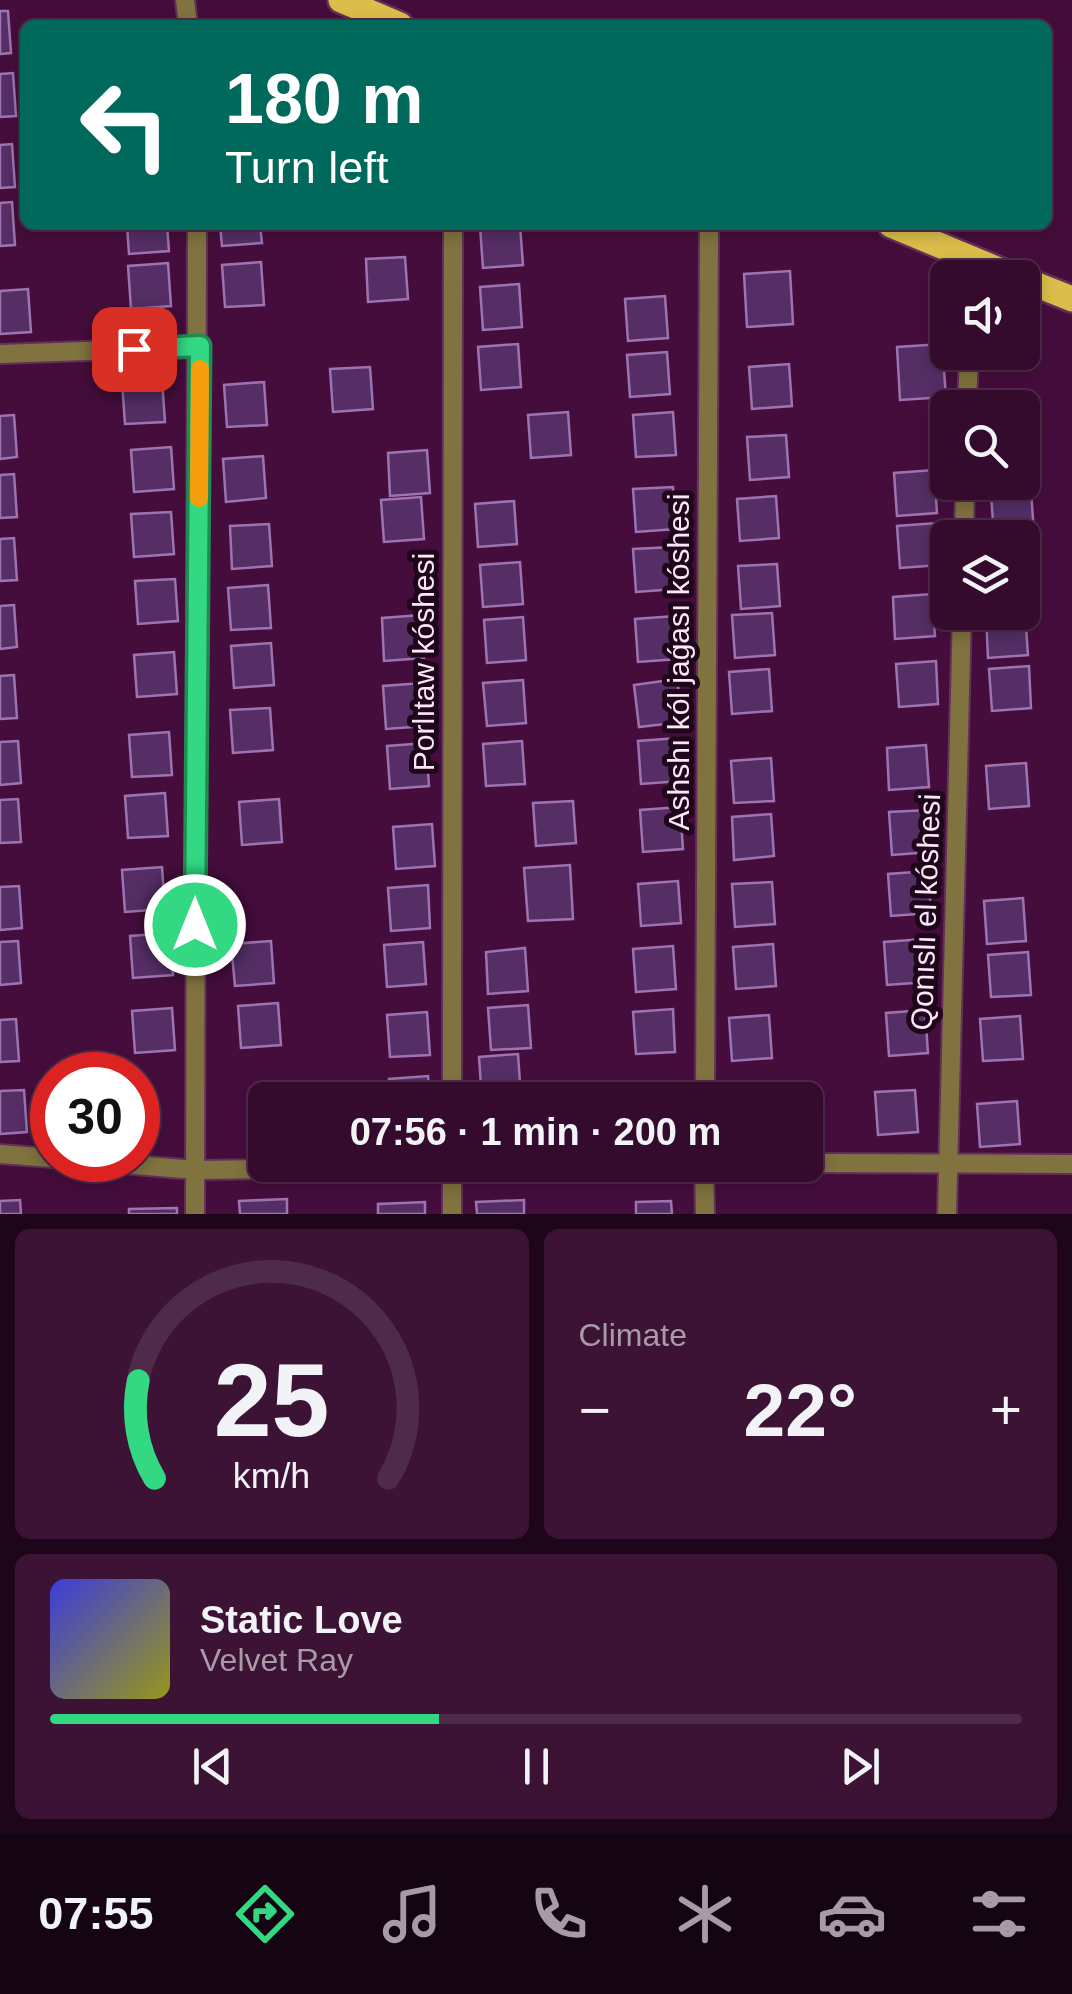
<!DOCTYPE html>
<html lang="en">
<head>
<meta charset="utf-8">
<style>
	body { margin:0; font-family:Arial,sans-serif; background:#3c1335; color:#f1f3f6; height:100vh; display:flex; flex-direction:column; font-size:38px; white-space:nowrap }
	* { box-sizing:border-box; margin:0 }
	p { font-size:32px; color:#a99aaa }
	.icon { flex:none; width:55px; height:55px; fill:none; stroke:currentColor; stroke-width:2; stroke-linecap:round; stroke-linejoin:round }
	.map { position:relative; height:1214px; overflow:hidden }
	.side { display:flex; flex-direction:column; gap:15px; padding:15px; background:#1d0619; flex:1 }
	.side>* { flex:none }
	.guide { position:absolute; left:20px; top:20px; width:1032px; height:210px; border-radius:15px; box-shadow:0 5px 15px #0003,0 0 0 2px #4e2b49; background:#00695c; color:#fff; overflow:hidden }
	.buttons { position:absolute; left:930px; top:260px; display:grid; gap:20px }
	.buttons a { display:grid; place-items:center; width:110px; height:110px; border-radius:15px; background:#340a2d; box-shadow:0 5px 15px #0003,0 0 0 2px #4e2b49; font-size:50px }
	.speed { position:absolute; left:30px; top:1052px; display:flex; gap:20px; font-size:50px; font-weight:700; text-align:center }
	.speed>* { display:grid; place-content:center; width:130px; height:130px; border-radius:50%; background:#340a2d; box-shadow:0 5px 15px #0003,0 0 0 2px #4e2b49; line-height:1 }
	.speed .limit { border:15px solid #d22; background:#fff; color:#111 }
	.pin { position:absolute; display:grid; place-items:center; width:85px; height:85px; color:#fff; margin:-42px; border-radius:20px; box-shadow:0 5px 15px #0006 }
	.me { position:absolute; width:110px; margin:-55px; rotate:0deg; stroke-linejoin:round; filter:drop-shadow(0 0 8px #0008) }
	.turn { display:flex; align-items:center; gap:35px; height:210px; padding:0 40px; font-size:45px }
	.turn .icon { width:130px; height:130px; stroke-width:2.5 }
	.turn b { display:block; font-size:70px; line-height:85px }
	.big { font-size:75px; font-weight:600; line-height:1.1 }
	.side .tile { flex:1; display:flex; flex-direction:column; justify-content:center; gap:15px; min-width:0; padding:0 35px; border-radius:15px; background:#3c1335 }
	.side .dial { align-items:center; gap:0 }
	.dial svg { height:260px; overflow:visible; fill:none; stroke:#4e2b49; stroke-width:7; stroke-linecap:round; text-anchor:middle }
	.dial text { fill:#f1f3f6; stroke:none }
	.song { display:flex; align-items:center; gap:30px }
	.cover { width:120px; height:120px; border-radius:15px; background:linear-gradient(135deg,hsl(240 70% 55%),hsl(60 70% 35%)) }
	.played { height:10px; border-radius:5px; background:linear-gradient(90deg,#32d882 40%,#4e2b49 40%) }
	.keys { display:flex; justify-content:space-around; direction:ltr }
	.heat { display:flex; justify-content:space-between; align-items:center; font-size:55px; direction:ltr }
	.side .tiles { flex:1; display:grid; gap:15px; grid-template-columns:1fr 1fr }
	.tile:last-child { grid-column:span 2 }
	.trip { position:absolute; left:248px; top:1082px; width:575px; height:100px; border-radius:15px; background:#340a2d; box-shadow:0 5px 15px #0003,0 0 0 2px #4e2b49; font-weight:600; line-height:100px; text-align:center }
	.menu { display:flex; height:160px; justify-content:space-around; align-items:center; background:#150412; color:#a99aaa }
	.menu .icon { width:70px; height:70px }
	.menu .current { color:#32d882 }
	.menu b { font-size:45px; color:#f1f3f6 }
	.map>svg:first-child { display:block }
	.building { fill:#542e65; stroke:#9e73b1; stroke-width:2.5 }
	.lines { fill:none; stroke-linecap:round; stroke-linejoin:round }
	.minor-casing { stroke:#62305a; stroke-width:22 }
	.primary-casing { stroke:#62305a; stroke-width:30 }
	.minor { stroke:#807340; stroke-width:18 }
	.primary { stroke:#dabd4a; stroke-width:25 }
	.route-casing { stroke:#208c54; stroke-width:25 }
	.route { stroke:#32d882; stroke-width:18 }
	.slow { stroke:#f59e0b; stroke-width:18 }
	.labels { text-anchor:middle; stroke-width:10; stroke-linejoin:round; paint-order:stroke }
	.street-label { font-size:30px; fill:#fce6f6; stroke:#1e071a }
</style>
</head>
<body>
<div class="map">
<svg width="1072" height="1214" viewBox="0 0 1072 1214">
	<rect width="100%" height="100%" fill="#450d3c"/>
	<!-- building -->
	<g class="building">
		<path d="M0,11H8L11,53L0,54Z"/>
		<path d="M13,73L16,116L0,117V74Z"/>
		<path d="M12,144L15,187L0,188V145Z"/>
		<path d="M12,202L15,245L0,246V203Z"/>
		<path d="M127,225H167L169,251L129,254Z"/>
		<path d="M220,225H260L262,243L222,246Z"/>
		<path d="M520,225L523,265L483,268L480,226Z"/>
		<path d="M405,257L408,299L368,302L366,259Z"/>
		<path d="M261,262L264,305L225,307L222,265Z"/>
		<path d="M168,263L171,306L131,309L128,266Z"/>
		<path d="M790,271L793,324L747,327L744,274Z"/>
		<path d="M519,284L522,327L483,330L480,287Z"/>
		<path d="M28,289L31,332L0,334V291Z"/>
		<path d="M665,296L668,338L628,341L625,299Z"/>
		<path d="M518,344L521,387L481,390L478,347Z"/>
		<path d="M942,344L946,397L900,400L897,347Z"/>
		<path d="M667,352L670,394L630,397L627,355Z"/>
		<path d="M789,364L792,406L752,409L749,367Z"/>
		<path d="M370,367L373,409L333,412L330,369Z"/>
		<path d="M162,379L165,422L125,424L122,382Z"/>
		<path d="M264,382L267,425L227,427L224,385Z"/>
		<path d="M568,412L571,455L531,458L528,415Z"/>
		<path d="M673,412L676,455L636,457L633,415Z"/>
		<path d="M14,415L17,457L0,459V416Z"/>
		<path d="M786,435L789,477L750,480L747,437Z"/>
		<path d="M171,447L174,489L134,492L131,450Z"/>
		<path d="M427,450L430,493L390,496L388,453Z"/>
		<path d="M263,456L266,498L226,502L223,459Z"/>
		<path d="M934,470L937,513L897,516L894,473Z"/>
		<path d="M14,474L17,517L0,518V475Z"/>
		<path d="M673,487L676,529L636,532L633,489Z"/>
		<path d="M1031,491L1034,533L994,536L991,494Z"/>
		<path d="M776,496L779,538L740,541L737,499Z"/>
		<path d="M421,497L424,539L384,542L381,500Z"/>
		<path d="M514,501L517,544L478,547L475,504Z"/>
		<path d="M171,512L174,554L134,557L131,514Z"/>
		<path d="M937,523L940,565L900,568L897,526Z"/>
		<path d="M269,524L272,566L232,569L230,526Z"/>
		<path d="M14,538L17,580L0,581V539Z"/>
		<path d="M673,547L676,589L636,592L633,549Z"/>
		<path d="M520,562L523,604L483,607L480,565Z"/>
		<path d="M777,564L780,606L741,609L738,566Z"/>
		<path d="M175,579L178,621L138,624L135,581Z"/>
		<path d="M268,585L271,628L231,630L228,588Z"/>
		<path d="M932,594L935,636L895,639L893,597Z"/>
		<path d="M14,605L17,647L0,649V606Z"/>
		<path d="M1025,612L1028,655L988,658L986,615Z"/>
		<path d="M772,613L775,655L735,658L732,615Z"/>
		<path d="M421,615L424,658L384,661L382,618Z"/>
		<path d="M675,616L678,659L638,662L635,619Z"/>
		<path d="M523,617L526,660L487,663L484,620Z"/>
		<path d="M271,643L274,685L234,688L231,646Z"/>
		<path d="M174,652L177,694L137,697L134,655Z"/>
		<path d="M936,661L938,704L899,707L896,664Z"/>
		<path d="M1029,666L1031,708L992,711L989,669Z"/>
		<path d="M769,669L772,711L732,714L729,672Z"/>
		<path d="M14,675L17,718L0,719V676Z"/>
		<path d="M677,679L683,722L639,727L634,685Z"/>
		<path d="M523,680L526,723L487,726L483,683Z"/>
		<path d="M422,683L426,726L386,729L383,686Z"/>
		<path d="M270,708L273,750L233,753L230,710Z"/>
		<path d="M169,732L172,775L132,777L129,735Z"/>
		<path d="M677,738L680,781L641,784L638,741Z"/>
		<path d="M18,741L21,783L0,785V742Z"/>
		<path d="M522,741L525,784L486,786L483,744Z"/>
		<path d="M426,743L429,786L390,789L387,746Z"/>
		<path d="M926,745L929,787L889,790L887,748Z"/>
		<path d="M771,758L774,801L734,803L731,761Z"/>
		<path d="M1026,763L1029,806L989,809L986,766Z"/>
		<path d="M165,793L168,836L128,838L125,796Z"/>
		<path d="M18,799L21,842L0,843V800Z"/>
		<path d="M279,799L282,842L242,845L239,802Z"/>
		<path d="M573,801L576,843L536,846L533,803Z"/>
		<path d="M680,807L683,849L643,852L640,810Z"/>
		<path d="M928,810L931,852L892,855L889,812Z"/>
		<path d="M771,814L774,856L734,860L732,817Z"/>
		<path d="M432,824L435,866L396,869L393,827Z"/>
		<path d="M570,865L573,919L528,921L524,868Z"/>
		<path d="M162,867L165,909L125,912L122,870Z"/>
		<path d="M928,871L931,913L891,916L888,874Z"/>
		<path d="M678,881L681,923L641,926L638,884Z"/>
		<path d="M772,882L775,924L735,927L732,884Z"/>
		<path d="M428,885L430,928L391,931L388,888Z"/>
		<path d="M19,886L22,928L0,930V887Z"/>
		<path d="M1023,898L1026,941L987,944L984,901Z"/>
		<path d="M170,933L173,975L133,978L130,936Z"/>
		<path d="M923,939L927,982L887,985L884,942Z"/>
		<path d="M18,941L21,983L0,985V942Z"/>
		<path d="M271,941L274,983L235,986L231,944Z"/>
		<path d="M423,942L426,984L387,987L384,945Z"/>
		<path d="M773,944L776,986L736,989L733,947Z"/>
		<path d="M673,946L676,989L636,992L633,949Z"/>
		<path d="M525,948L528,991L488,994L486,952Z"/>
		<path d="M1028,952L1031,995L991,997L988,955Z"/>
		<path d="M278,1003L281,1045L241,1048L238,1006Z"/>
		<path d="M528,1005L531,1048L491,1050L488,1008Z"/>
		<path d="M172,1008L175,1050L135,1053L132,1011Z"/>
		<path d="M673,1009L675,1052L636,1054L633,1012Z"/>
		<path d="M925,1010L928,1053L889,1056L886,1013Z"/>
		<path d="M427,1012L430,1055L390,1057L387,1015Z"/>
		<path d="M769,1015L772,1058L732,1061L729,1018Z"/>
		<path d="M1020,1016L1023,1059L983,1061L980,1019Z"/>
		<path d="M16,1019L19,1061L0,1062V1020Z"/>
		<path d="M518,1054L521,1097L482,1100L479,1057Z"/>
		<path d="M428,1076L430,1100H390L389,1079Z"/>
		<path d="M768,1085L769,1100H729L728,1089Z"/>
		<path d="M24,1090L27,1132L0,1134V1091Z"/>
		<path d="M915,1090L918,1132L878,1135L875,1092Z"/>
		<path d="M1017,1101L1020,1144L980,1147L977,1104Z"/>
		<path d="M287,1199V1214H240L239,1201Z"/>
		<path d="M20,1200L21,1214H0V1201Z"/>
		<path d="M524,1200V1214H477L476,1202Z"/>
		<path d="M671,1201L672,1214H636V1202Z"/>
		<path d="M425,1202V1214H378V1204Z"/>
		<path d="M177,1208V1214H129V1209Z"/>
	</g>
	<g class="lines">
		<defs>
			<g id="minor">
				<path d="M185,0L188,25"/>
				<path d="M0,354L200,347"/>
				<path d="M967,408L969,352"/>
				<path d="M964,538L965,482"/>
				<path d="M452,1100L453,225"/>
				<path d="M705,1100L709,225"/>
				<path d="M0,1154L52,1158"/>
				<path d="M74,1160L195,1170L552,1165"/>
				<path d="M805,1163L1072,1164"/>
				<path d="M452,1165V1214"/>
				<path d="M704,1165L705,1214"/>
				<path d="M195,1214L197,225"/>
				<path d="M947,1214L962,612"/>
			</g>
			<g id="primary">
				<path d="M341,0L400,25"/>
				<path d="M891,225L1018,278"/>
				<path d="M1022,279L1072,299"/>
			</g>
		</defs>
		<!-- minor casing -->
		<use href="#minor" class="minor-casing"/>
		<!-- primary casing -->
		<use href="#primary" class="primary-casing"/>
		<!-- minor -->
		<use href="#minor" class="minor"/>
		<!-- primary -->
		<use href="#primary" class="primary"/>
	</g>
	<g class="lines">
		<defs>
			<path id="route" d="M134,349L200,346L195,925"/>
		</defs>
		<!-- route casing -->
		<use href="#route" class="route-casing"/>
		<!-- route -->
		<use href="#route" class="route"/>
		<!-- slow -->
		<path class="slow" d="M199,498L200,369"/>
	</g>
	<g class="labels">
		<!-- street labels -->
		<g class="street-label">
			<text transform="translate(424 662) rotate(-90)" y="10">Porlıtaw kóshesi</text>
			<text transform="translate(679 662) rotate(-90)" y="10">Ashshı kól jaǵası kóshesi</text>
			<text transform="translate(926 912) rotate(-88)" y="10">Qonıslı el kóshesi</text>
		</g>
	</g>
</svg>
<div class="buttons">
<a><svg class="icon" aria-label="sound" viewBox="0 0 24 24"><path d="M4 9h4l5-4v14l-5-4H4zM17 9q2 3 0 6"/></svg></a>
<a><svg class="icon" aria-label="search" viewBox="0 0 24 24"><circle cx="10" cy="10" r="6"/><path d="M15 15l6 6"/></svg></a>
<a><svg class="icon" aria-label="layers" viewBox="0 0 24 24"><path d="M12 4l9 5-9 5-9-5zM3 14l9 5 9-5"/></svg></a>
</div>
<div class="speed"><div class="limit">30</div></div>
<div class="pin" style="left:134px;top:349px;background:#d93025"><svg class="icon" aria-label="arrive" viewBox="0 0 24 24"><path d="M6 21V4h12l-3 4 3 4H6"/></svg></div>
<svg class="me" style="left:195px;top:925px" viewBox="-20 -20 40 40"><circle r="17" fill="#32d882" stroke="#fff" stroke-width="3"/><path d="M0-11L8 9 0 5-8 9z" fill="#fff"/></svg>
<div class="trip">07:56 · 1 min · 200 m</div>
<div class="guide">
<div class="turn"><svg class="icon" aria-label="left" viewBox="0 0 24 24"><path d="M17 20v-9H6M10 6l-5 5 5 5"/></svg><div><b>180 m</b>Turn left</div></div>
</div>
</div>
<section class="side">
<div class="tiles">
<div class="tile dial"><svg viewBox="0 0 100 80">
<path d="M14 69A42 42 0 1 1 86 69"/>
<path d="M14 69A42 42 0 0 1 9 39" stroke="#32d882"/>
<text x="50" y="56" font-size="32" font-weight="700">25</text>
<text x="50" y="72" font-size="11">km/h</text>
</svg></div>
<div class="tile"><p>Climate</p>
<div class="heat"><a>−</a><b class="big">22°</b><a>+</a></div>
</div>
<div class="tile">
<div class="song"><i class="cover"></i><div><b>Static Love</b><p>Velvet Ray</p></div></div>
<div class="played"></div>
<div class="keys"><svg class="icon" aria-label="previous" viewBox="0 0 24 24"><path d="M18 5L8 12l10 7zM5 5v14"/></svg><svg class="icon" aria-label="pause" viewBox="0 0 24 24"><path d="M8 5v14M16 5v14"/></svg><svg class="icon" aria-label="next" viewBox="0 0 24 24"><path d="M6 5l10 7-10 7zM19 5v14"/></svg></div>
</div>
</div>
</section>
<nav class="menu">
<b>07:55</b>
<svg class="icon current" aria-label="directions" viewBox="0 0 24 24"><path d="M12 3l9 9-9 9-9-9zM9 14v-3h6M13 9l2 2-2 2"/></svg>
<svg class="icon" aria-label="music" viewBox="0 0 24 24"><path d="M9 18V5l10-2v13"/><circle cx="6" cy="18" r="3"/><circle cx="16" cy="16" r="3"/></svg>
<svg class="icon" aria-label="phone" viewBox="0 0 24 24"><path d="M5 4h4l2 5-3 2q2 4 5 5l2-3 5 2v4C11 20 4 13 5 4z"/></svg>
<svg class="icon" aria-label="climate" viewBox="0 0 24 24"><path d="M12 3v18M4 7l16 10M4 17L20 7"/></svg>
<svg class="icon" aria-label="car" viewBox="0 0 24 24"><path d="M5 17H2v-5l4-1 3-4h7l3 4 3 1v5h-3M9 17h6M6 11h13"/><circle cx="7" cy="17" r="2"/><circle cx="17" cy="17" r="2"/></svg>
<svg class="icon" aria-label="filters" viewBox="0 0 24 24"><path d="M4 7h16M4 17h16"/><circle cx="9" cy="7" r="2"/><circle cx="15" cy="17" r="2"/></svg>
</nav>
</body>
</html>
